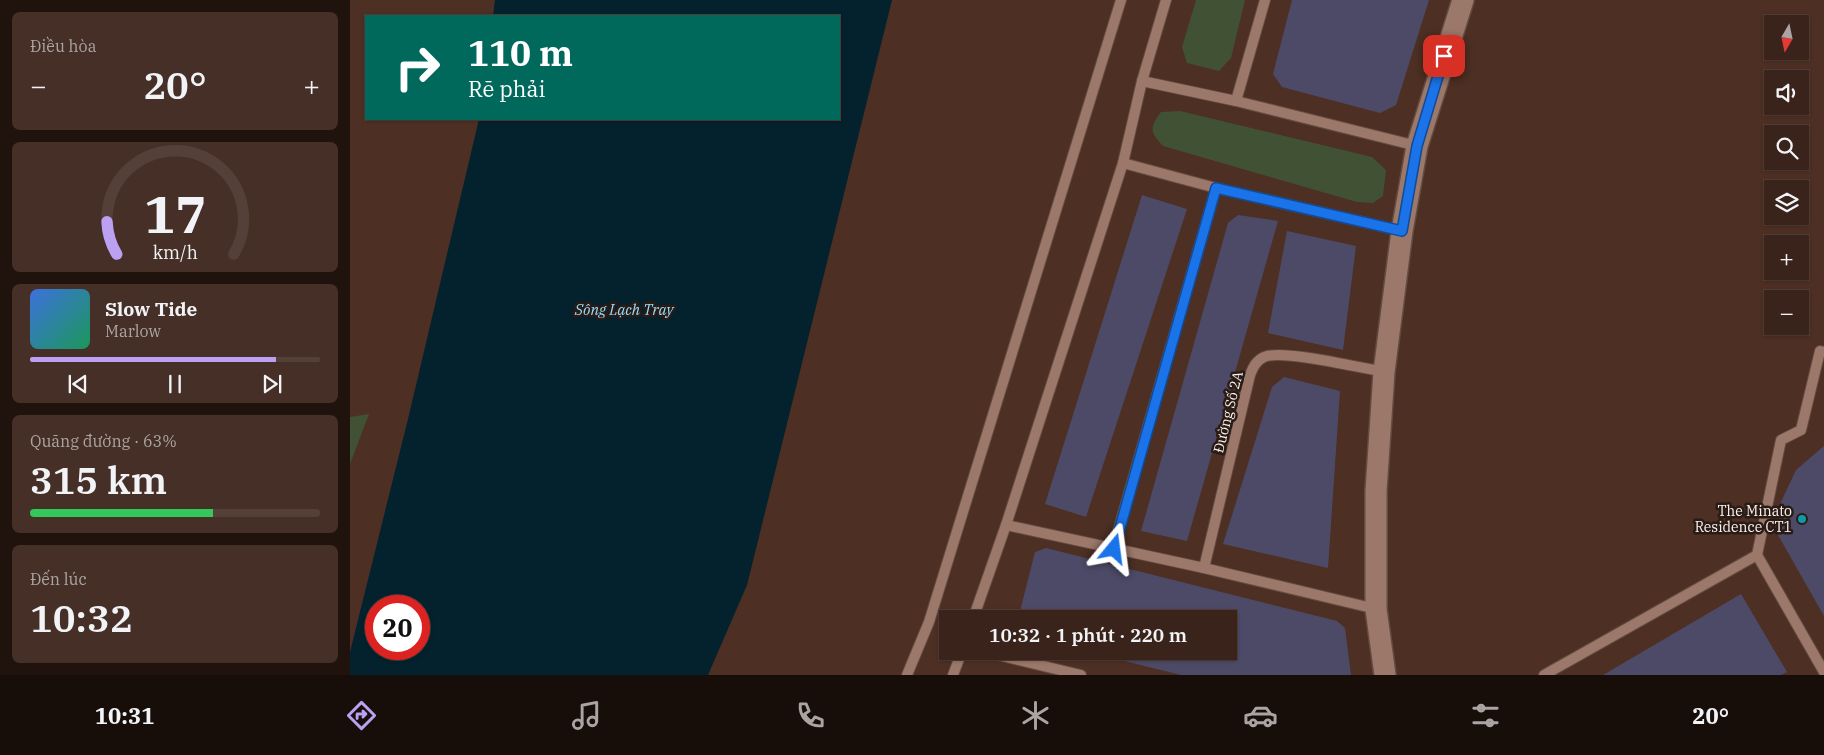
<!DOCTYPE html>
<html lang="vi">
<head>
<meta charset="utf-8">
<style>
	body { margin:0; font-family:"IBM Plex Serif",serif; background:#452f27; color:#f1f3f6; height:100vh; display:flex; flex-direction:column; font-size:19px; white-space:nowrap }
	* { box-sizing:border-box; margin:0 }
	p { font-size:16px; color:#aba4a2 }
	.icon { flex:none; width:28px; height:28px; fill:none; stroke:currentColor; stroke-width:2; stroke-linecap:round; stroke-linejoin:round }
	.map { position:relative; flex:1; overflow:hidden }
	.drawer { display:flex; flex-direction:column; gap:12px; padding:12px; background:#20130e; width:350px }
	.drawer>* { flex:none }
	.guide { position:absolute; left:15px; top:15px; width:475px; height:105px; border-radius:0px; box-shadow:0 1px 4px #0004,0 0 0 1px #544039; background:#00695c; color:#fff; overflow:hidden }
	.needle { width:32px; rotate:189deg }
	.tools { position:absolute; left:1414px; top:15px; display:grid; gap:10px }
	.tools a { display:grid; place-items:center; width:45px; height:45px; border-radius:0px; background:#3a231a; box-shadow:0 1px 4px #0004,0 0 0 1px #544039; font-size:25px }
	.speed { position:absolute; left:15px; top:595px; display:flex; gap:10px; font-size:25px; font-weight:700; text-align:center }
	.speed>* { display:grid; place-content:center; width:65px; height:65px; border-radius:50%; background:#3a231a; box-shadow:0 1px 4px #0004,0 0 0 1px #544039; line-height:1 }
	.speed .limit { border:8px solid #d22; background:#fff; color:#111 }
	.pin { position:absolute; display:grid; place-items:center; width:42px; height:42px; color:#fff; margin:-21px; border-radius:10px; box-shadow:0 2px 8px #0006 }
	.me { position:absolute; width:55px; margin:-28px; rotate:16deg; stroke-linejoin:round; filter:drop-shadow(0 0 4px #0008) }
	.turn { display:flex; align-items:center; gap:18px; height:105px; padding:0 20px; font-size:22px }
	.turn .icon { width:65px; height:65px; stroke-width:2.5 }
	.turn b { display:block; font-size:35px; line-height:42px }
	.big { font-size:38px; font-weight:600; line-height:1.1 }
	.drawer .tile { flex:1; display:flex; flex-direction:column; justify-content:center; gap:8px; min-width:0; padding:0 18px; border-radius:8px; background:#452f27 }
	.drawer .dial { align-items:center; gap:0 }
	.dial svg { height:130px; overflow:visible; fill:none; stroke:#544039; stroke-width:7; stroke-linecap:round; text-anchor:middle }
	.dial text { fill:#f1f3f6; stroke:none }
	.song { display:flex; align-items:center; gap:15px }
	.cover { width:60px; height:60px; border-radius:8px; background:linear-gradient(135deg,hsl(220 70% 55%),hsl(150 70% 35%)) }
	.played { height:5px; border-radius:2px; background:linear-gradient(90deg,#bca0f2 85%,#544039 85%) }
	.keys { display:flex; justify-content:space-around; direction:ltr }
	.heat { display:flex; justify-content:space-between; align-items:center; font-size:28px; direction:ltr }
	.charge { height:8px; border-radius:4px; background:linear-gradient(90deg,#34c759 63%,#544039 0) }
	.trip { position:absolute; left:589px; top:610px; width:298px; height:50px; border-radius:0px; background:#3a231a; box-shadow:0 1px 4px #0004,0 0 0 1px #544039; font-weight:600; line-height:50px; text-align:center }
	.menu { display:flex; height:80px; justify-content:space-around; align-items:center; background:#170e0a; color:#aba4a2 }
	.menu .icon { width:35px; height:35px }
	.menu .selected { color:#bca0f2 }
	.menu b { font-size:22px; color:#f1f3f6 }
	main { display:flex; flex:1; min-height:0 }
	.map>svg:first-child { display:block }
	.green { fill:#405233 }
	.water { fill:#03222e; fill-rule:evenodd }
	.building { fill:#4d4a68 }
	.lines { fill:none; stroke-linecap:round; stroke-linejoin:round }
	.service-casing { stroke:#634b40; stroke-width:12 }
	.minor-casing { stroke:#634b40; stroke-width:24 }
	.service { stroke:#9b786a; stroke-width:10 }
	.minor { stroke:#9b786a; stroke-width:21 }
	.route-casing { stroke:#114b97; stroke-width:12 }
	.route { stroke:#1a73e8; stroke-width:9 }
	.culture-dot { fill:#0f9aa8; stroke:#291b16; stroke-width:2 }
	.labels { text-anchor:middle; stroke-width:5; stroke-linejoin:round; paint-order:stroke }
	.street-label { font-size:14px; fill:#fef2ed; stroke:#291b16 }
	.poi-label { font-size:14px; fill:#fef2ed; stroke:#291b16; text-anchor:end }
	.water-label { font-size:15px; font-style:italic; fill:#96dcfd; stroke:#291b16 }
</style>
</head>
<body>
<main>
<section class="drawer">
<div class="tile"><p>Điều hòa</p>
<div class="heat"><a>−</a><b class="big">20°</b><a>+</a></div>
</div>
<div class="tile dial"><svg viewBox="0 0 100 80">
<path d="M14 69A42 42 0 1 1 86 69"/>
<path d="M14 69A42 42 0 0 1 8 49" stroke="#bca0f2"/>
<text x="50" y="56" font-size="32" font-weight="700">17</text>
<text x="50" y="72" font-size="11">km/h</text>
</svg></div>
<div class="tile">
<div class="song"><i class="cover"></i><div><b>Slow Tide</b><p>Marlow</p></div></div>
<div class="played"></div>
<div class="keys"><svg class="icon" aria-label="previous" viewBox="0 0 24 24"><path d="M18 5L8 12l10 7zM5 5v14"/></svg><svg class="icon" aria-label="pause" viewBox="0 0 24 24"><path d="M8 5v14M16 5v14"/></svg><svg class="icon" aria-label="next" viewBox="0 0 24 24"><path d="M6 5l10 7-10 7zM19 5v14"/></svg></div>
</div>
<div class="tile"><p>Quãng đường · 63%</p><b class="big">315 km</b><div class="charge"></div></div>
<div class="tile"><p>Đến lúc</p><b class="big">10:32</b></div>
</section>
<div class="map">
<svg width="1474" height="675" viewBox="0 0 1474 675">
	<rect width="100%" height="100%" fill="#4d2f23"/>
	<!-- green -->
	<g class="green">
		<path d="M846,0H895L881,58L869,71L837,63L832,47Z"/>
		<path d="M830,111L1022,157L1036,170L1033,196L1023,203L1007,202L813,146C800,132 799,128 811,112Z"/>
		<path d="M19,414L0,464V417Z"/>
	</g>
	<!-- water -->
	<path class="water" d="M145,0H542L397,585L358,675H0V652L58,419L129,119H489V16H143ZM69,606V649H26V606Z"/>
	<!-- building -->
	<g class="building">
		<path d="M942,0H1079L1046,105L1030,113L932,87L923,74Z"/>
		<path d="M792,195L837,209L736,517L695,504Z"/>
		<path d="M888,215L928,221L837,541L791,531L878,223Z"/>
		<path d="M937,231L1006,246L993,350L918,333Z"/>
		<path d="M934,377L990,391L978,568L873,544L922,387Z"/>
		<path d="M1474,446V616L1428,535L1430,504L1446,470Z"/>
		<path d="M696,548L987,621L995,628L1001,675H831L738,652L878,651V619H668L685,552Z"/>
		<path d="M1391,594L1437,672L1431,675H1253Z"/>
	</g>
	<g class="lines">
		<defs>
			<g id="service">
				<path d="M792,81L886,101L1067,146"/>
				<path d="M886,101L915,0"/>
				<path d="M773,163L866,188L1052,231"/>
				<path d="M656,525L854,568L1026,609"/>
				<path d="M763,549L866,188"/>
				<path d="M1407,555L1431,440L1451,430L1470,351L1474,352"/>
				<path d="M854,568L900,375C903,367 906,361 914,357C932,349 1011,368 1034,372"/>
				<path d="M623,619L656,525L773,163L792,81L816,0"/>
				<path d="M631,651L731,675"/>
				<path d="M557,675L579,622L771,0"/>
				<path d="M603,675L612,651"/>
				<path d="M1194,675L1407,555L1474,672"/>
			</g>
			<path id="minor" d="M1035,675L1026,609V491L1034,372L1052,231L1067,146L1113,0"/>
		</defs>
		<!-- service casing -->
		<use href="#service" class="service-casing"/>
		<!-- minor casing -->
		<use href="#minor" class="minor-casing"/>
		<!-- service -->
		<use href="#service" class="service"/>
		<!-- minor -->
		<use href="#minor" class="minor"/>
	</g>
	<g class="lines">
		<defs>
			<path id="route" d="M764,549L866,188L1052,231L1067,146L1094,56"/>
		</defs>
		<!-- route casing -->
		<use href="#route" class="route-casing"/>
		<!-- route -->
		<use href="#route" class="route"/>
	</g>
	<!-- markers -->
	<circle class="culture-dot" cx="1452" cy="519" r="5"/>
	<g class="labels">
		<!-- street labels -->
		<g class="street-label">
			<text transform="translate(878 412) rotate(-76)" y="5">Đường Số 2A</text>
		</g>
		<!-- poi labels -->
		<g class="poi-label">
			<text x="1442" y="516">The Minato<tspan x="1442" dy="16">Residence CT1</tspan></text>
		</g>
		<!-- water labels -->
		<g class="water-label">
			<text x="274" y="315">Sông Lạch Tray</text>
		</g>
	</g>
</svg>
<div class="tools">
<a><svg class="needle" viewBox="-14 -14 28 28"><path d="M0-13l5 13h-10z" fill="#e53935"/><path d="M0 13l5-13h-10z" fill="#aba4a2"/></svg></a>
<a><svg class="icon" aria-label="sound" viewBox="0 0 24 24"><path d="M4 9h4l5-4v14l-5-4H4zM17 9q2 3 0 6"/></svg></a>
<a><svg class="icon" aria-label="search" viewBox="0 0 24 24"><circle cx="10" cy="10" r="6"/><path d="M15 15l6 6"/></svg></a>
<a><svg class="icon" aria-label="layers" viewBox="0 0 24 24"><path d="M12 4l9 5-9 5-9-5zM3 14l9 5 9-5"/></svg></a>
<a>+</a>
<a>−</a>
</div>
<div class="speed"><div class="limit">20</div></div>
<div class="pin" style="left:1094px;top:56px;background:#d93025"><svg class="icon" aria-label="arrive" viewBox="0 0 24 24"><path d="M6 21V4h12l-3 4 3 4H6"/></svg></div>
<svg class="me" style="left:764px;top:549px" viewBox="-20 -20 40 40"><path d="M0-17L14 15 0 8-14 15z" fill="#1a73e8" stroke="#fff" stroke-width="4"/></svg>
<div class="trip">10:32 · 1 phút · 220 m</div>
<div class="guide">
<div class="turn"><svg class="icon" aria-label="right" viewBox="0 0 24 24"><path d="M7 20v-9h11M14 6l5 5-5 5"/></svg><div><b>110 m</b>Rẽ phải</div></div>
</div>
</div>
</main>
<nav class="menu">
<b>10:31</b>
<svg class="icon selected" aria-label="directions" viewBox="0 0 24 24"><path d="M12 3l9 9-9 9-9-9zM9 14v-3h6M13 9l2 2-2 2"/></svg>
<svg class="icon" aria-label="music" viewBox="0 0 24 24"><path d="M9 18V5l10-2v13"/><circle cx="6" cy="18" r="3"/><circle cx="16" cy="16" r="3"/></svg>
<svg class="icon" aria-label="phone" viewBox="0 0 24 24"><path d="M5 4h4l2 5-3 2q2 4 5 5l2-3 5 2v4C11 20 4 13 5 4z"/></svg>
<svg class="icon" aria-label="climate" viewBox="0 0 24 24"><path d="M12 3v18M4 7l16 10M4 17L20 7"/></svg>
<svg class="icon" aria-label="car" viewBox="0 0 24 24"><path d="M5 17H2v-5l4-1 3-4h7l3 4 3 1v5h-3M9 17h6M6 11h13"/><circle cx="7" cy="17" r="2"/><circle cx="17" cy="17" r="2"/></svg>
<svg class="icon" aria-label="filters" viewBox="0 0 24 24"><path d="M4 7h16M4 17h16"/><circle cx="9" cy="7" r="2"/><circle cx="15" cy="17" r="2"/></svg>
<b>20°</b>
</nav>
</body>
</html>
